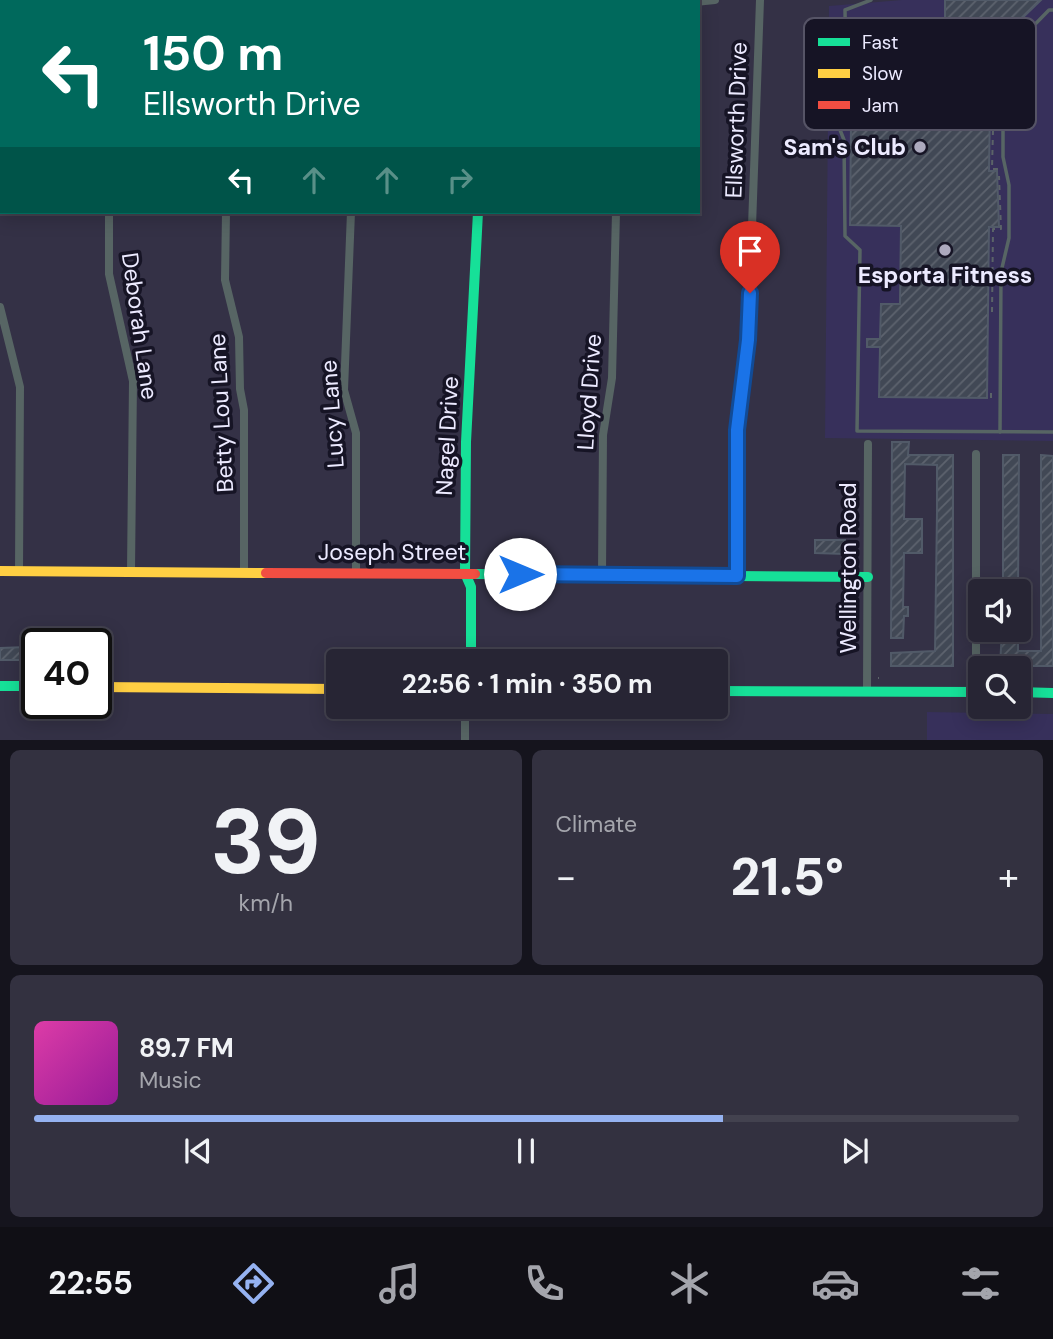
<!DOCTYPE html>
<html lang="en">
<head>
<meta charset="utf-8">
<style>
	body { margin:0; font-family:"DM Sans",sans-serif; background:#333140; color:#f1f3f6; height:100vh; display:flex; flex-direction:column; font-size:26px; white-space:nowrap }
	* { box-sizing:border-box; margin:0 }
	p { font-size:23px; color:#a4a5ac }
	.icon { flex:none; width:38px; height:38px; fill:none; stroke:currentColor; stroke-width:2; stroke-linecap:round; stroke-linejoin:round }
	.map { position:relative; height:740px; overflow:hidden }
	.drawer { display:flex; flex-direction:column; gap:10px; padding:10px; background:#15141d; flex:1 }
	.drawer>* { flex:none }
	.guide { position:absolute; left:0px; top:0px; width:700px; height:214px; box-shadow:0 4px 18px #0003,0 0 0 2px #43424f; background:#00695c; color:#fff; overflow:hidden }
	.fabs { position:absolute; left:968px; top:579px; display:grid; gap:14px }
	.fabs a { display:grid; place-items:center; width:63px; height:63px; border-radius:7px; background:#272534; box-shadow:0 4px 18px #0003,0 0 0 2px #43424f; font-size:35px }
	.speed { position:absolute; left:21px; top:628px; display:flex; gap:14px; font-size:35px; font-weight:700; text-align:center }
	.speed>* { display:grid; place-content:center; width:91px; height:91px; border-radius:50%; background:#272534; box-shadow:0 4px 18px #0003,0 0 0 2px #43424f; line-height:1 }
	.speed .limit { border:4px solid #111; border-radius:10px; background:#fff; color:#111 }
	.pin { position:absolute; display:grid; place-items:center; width:60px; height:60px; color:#fff; margin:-72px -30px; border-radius:50% 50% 50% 0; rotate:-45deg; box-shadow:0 0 7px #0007 }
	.pin .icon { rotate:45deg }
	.me { position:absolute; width:77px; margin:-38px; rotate:90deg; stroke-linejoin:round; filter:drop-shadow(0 0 5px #0008) }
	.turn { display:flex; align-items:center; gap:24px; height:147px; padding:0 28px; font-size:32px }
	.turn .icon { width:91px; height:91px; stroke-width:2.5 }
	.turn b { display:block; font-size:49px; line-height:60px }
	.lanes { display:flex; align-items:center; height:66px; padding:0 28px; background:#0003; justify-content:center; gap:35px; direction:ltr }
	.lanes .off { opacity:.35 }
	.big { font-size:52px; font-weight:700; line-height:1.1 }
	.drawer .tile { flex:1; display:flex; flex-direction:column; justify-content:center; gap:10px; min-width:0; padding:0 24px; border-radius:10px; background:#333140 }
	.drawer .dial { align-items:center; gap:0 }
	.dial b { font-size:91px; line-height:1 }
	.song { display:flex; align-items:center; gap:21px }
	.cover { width:84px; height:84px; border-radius:10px; background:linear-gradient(135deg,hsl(320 70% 55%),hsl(300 70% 35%)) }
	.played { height:7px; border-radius:4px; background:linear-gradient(90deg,#95b2f1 70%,#43424f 70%) }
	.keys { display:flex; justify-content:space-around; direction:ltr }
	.heat { display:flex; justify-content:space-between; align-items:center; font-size:38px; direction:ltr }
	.drawer .tiles { flex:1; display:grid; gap:10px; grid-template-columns:1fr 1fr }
	.tile:last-child { grid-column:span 2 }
	.trip { position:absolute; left:326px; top:649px; width:402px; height:70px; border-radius:7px; background:#272534; box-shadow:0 4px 18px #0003,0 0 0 2px #43424f; font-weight:700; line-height:70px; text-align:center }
	.tab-bar { display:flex; height:112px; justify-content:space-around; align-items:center; background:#100f15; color:#a4a5ac }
	.tab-bar .icon { width:49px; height:49px }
	.tab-bar .on { color:#95b2f1 }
	.tab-bar b { font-size:32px; color:#f1f3f6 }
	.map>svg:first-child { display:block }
	.built { fill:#37305b }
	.green { fill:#7c3e1b }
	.building { fill:url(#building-hatch); stroke:#515a68; stroke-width:2 }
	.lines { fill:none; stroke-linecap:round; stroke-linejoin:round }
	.path { stroke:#5b6368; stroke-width:2; stroke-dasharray:5 5; stroke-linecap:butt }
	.lane { stroke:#576564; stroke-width:3.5 }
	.street { stroke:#576564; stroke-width:8 }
	.fast { stroke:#16e098; stroke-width:10 }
	.slow { stroke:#ffcf43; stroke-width:10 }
	.jam { stroke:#f24e42; stroke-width:10 }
	.route-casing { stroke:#114b97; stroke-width:18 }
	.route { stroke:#1a73e8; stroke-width:12 }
	.poi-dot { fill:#aca9be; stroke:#161425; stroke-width:2.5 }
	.labels { text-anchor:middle; stroke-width:7; stroke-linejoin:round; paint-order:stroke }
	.street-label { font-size:23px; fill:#eceaff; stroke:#161425 }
	.poi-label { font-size:23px; font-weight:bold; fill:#eceaff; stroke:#161425; text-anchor:end }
	.key { fill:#161425; stroke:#565466; stroke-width:2 }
	.key-label { font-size:19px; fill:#eceaff }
</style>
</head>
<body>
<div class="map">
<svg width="1053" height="741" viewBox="0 0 1053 741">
	<defs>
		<pattern id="building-hatch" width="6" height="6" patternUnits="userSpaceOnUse" patternTransform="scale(1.75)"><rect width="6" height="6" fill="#414855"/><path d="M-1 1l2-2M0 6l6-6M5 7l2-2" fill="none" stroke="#5d636e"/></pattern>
	</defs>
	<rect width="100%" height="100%" fill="#343146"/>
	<!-- built -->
	<g class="built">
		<path d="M902,0H1053V441L825,438L829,6Z"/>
		<path d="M927,712L1053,714V740H927Z"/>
	</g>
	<!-- green -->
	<path class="green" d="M71,0H584L564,2Z"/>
	<!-- building -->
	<g class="building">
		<path d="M945,0H1041L991,48L989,171H997L999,227H989L987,398L879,397L880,347H867V339H880L881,304H900L901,226L850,225L851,123H844L845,97H852V37L901,38V47L945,48Z"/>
		<path d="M892,442H909L908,455H953V666H891V653L935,651L937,512V465L905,464L904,519H922V553H904L903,607H908V616H904L903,638H891Z"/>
		<path d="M1003,455H1019L1018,592H1003Z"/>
		<path d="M1041,455L1053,456V666H1000L1002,630H1018V651H1041Z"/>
		<path d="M815,540H845V554L815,553Z"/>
		<path d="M27,647L37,648V660H0V648Z"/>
	</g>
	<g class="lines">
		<!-- path -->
		<g class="path">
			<path d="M117,0L118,2"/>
			<path d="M461,2H471"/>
			<path d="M993,130L992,169H998"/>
			<path d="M992,312L993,229H1001L999,176"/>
			<path d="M991,398V392"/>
			<path d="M878,678H879"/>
		</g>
		<!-- lane -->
		<g class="lane">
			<path d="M871,0L845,10L846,71L838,95L837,122L844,140L845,236L860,250L857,431L1053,432"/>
			<path d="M1000,432L1001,272L1009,238V185L1003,157V57L1049,10H1053"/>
		</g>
		<!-- street -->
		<g class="street">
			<path d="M23,0L31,2"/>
			<path d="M695,2L715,0"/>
			<path d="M109,212V274L133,381L131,571"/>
			<path d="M226,212L225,280L239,337L240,389L244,410V572"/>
			<path d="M351,212L344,390L356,433V572"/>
			<path d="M0,307L20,387L19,571"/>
			<path d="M602,575L603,435L612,378L616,212"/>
			<path d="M737,576L736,430L748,340L760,0"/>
			<path d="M867,692L868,444"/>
			<path d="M976,692V454"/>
			<path d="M465,707V741"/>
		</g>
		<!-- fast -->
		<g class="fast">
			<path d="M475,574L868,577"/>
			<path d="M471,662V587L465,573L466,442L478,212"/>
			<path d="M0,686H37"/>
			<path d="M716,691L980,692"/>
			<path d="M1018,692L1053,693"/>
		</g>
		<!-- slow -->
		<g class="slow">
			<path d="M485,0V2"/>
			<path d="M0,571L266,573"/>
			<path d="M96,687L338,689"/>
		</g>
		<!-- jam -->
		<path class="jam" d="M266,573L475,574"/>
	</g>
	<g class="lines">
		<defs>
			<path id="route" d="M520,574L737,576V430L748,340L750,293"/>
		</defs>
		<!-- route casing -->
		<use href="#route" class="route-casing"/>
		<!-- route -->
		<use href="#route" class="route"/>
	</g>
	<!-- markers -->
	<g class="poi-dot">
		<circle cx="920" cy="147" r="7"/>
		<circle cx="945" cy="250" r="7"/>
	</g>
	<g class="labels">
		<!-- street labels -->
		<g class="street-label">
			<text transform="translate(736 120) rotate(-88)" y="8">Ellsworth Drive</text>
			<text transform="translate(140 326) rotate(82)" y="8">Deborah Lane</text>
			<text transform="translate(589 392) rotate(-86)" y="8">Lloyd Drive</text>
			<text transform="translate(221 413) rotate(-93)" y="8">Betty Lou Lane</text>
			<text transform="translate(332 414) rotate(-94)" y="8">Lucy Lane</text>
			<text transform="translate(447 436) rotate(-87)" y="8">Nagel Drive</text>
			<text x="392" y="560">Joseph Street</text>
			<text transform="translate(848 568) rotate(-90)" y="8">Wellington Road</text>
		</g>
		<!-- poi labels -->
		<g class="poi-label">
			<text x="906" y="155">Sam's Club</text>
			<text x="945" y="283" text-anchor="middle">Esporta Fitness</text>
		</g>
	</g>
	<!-- legend -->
	<rect x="804" y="18" width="232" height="112" rx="10" class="key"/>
	<rect x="818" y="38" width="32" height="8" fill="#16e098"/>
	<rect x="818" y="69" width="32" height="9" fill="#ffcf43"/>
	<rect x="818" y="101" width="32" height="8" fill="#f24e42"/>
	<g class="key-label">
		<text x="862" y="49">Fast</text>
		<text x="862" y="80">Slow</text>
		<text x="862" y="112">Jam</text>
	</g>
</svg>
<div class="fabs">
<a><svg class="icon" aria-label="sound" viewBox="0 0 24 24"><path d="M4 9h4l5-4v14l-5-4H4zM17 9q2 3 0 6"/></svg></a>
<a><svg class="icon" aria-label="search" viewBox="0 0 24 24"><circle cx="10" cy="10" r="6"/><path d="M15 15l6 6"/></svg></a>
</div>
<div class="speed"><div class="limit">40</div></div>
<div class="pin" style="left:750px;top:293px;background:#d93025"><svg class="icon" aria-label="arrive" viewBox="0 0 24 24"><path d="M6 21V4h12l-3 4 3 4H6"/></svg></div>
<svg class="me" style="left:520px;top:574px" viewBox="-20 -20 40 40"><circle r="19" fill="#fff"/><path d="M0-13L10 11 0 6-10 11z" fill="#1a73e8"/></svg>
<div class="trip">22:56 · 1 min · 350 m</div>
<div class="guide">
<div class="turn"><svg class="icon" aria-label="left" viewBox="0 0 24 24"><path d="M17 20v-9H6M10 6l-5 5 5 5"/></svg><div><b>150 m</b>Ellsworth Drive</div></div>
<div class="lanes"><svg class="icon" aria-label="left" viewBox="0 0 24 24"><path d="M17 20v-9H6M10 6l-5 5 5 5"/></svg><svg class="icon off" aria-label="ahead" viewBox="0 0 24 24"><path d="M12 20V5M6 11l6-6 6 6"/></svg><svg class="icon off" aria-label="ahead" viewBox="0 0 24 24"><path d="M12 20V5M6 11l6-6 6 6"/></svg><svg class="icon off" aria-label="right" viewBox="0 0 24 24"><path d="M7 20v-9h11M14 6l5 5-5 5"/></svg></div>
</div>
</div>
<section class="drawer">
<div class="tiles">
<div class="tile dial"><b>39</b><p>km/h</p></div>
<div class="tile"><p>Climate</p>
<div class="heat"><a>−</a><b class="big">21.5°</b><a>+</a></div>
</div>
<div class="tile">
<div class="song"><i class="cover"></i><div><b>89.7 FM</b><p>Music</p></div></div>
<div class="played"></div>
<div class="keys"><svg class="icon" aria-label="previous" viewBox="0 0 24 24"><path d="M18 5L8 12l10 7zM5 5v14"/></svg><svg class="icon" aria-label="pause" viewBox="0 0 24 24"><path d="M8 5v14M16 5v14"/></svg><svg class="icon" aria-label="next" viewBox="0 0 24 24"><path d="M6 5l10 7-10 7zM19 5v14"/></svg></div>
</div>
</div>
</section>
<nav class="tab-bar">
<b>22:55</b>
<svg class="icon on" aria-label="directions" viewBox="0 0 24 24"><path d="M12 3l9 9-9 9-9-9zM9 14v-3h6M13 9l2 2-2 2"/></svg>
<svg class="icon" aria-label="music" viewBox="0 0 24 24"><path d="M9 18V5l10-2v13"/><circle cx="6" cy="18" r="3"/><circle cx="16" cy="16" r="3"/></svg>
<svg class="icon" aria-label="phone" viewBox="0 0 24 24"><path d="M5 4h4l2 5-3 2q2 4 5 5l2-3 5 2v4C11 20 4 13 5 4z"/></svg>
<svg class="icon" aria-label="climate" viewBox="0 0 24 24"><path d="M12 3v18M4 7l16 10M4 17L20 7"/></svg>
<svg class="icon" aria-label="car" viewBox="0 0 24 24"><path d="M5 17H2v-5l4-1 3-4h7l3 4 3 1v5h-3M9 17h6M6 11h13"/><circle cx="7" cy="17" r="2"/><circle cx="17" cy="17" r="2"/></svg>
<svg class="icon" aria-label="filters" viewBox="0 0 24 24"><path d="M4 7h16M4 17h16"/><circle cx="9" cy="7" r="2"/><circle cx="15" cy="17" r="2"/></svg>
</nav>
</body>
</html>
